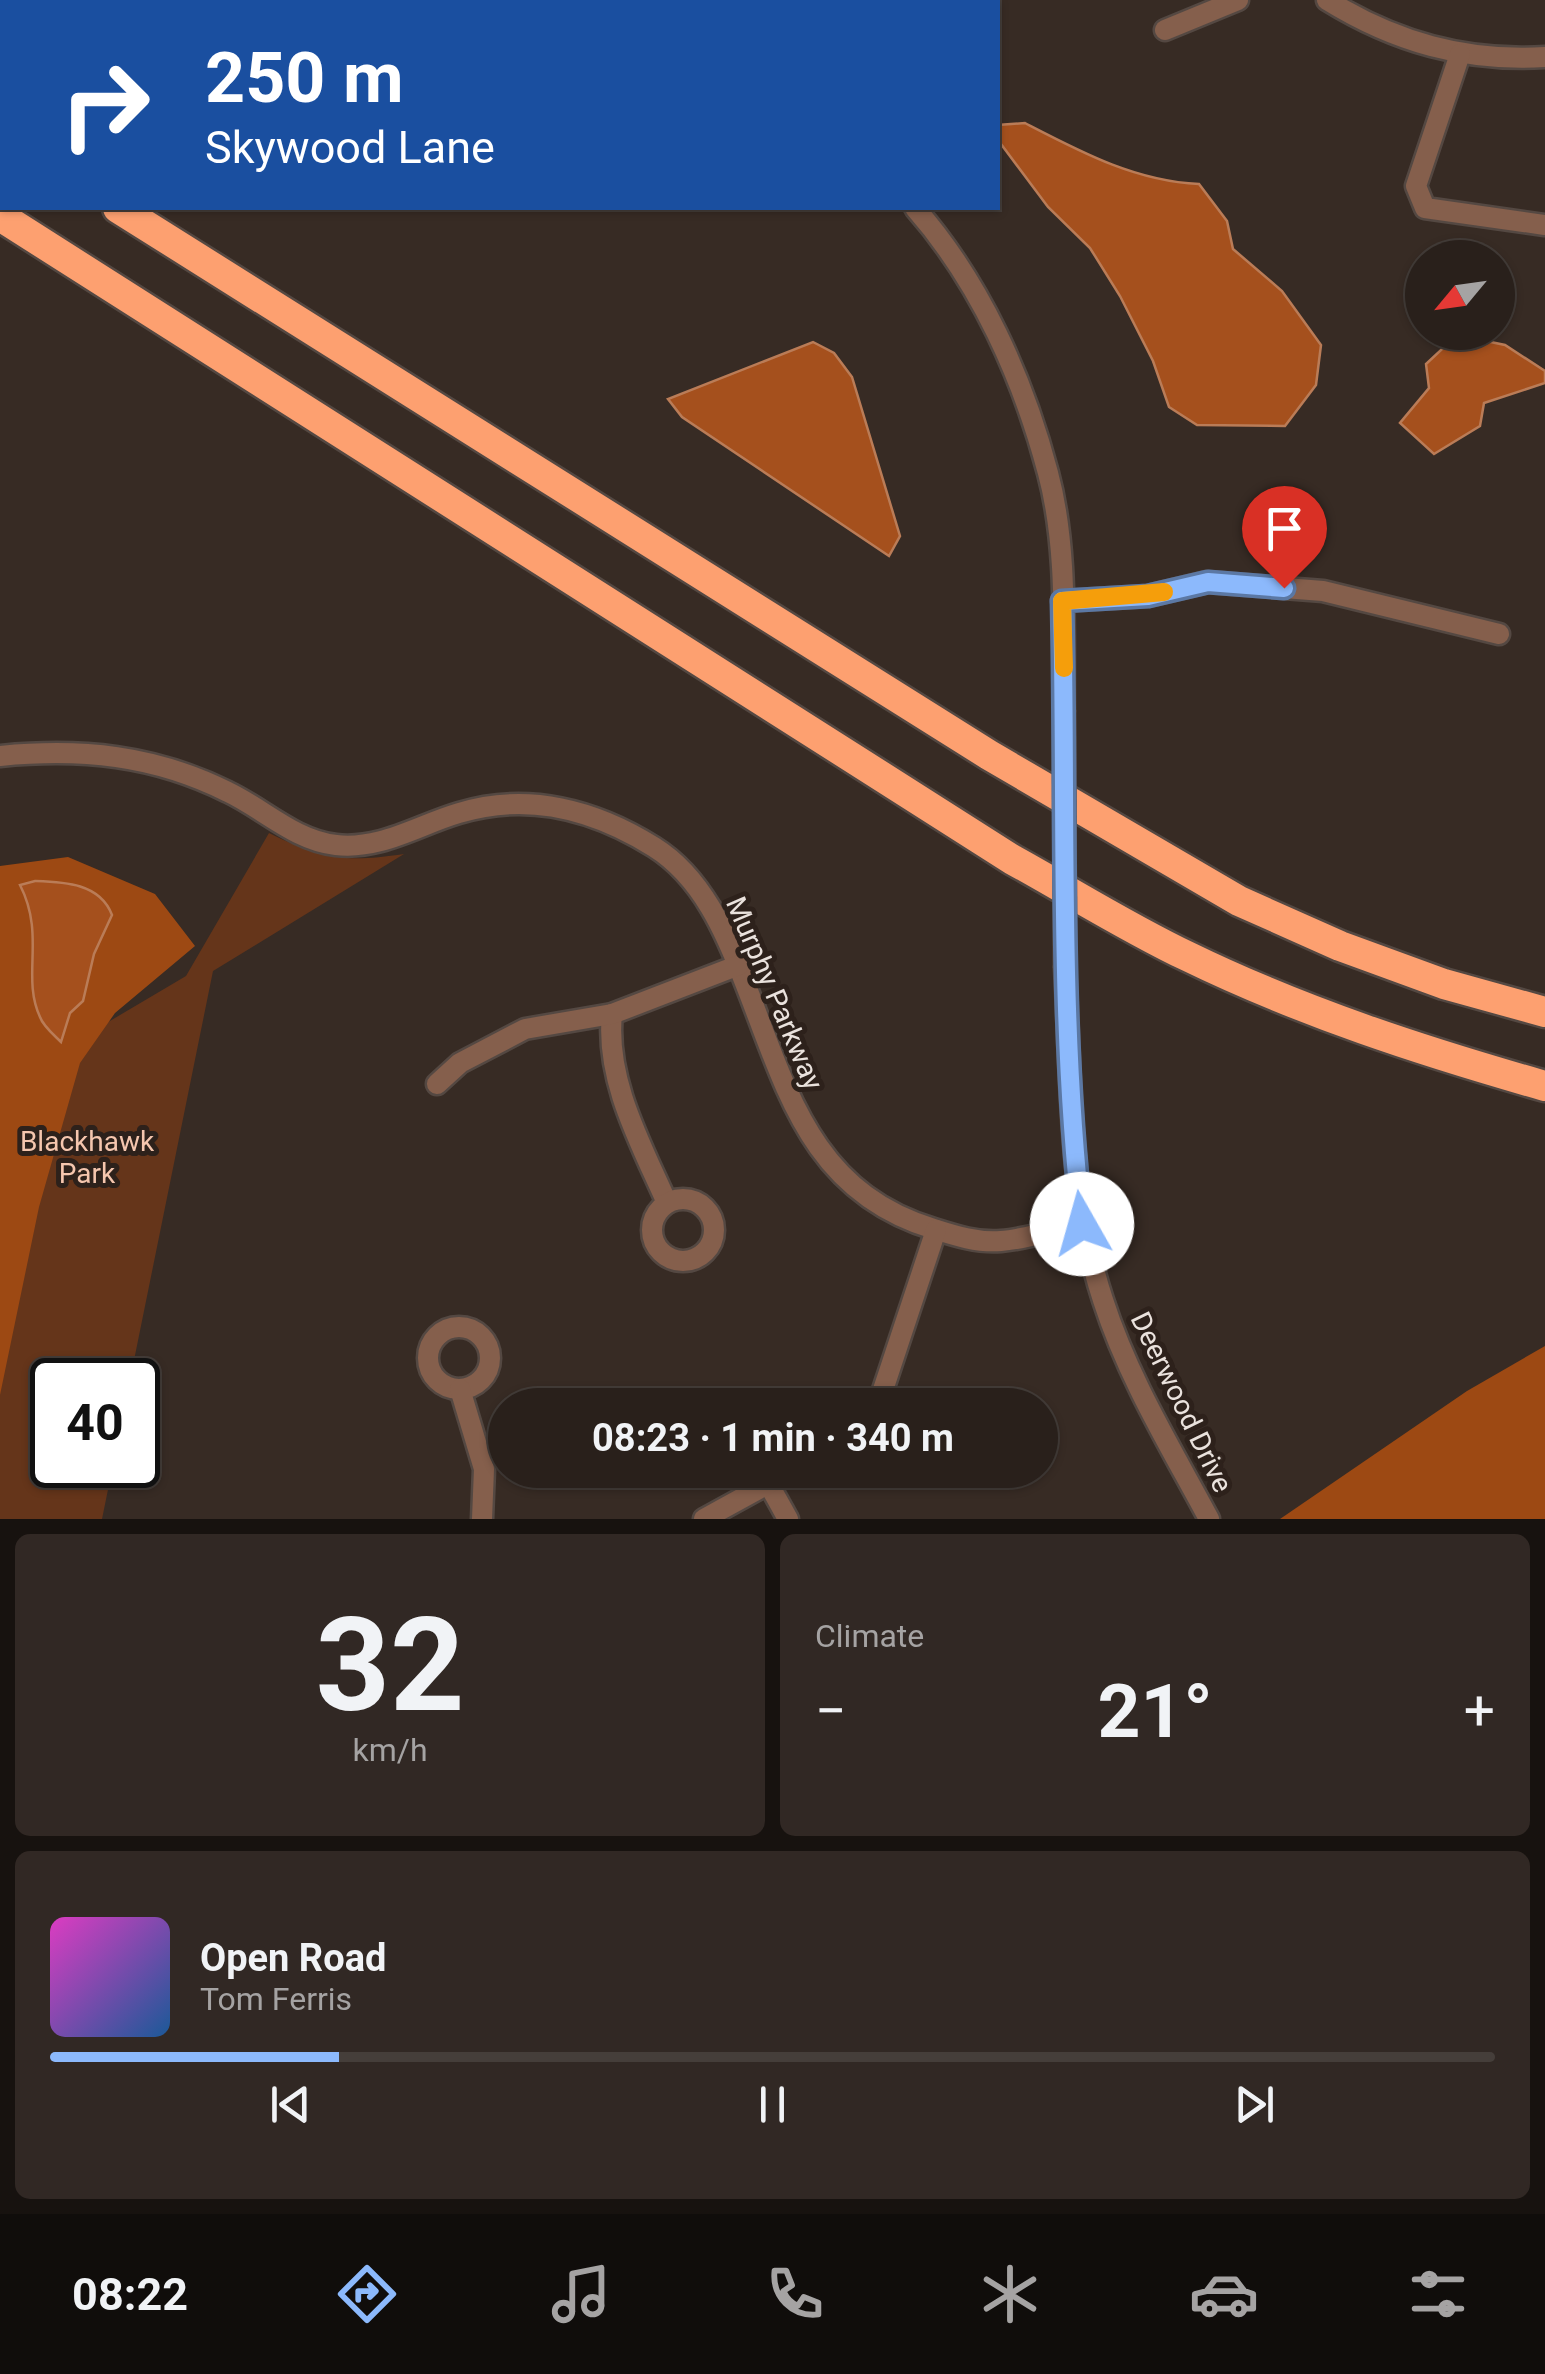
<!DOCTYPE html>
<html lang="en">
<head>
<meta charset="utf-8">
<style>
	body { margin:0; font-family:Roboto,sans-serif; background:#312824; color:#f1f3f6; height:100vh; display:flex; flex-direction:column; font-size:38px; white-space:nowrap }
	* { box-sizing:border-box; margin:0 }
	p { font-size:32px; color:#a5a3a3 }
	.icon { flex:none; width:55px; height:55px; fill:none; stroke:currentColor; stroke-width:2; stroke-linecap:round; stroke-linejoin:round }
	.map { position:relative; height:1519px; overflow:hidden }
	.side { display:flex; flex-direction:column; gap:15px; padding:15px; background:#17120f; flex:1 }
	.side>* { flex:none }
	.top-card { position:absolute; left:0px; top:0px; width:1000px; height:210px; box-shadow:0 2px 8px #0004,0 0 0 2px #453e3a; background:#1a4fa0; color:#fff; overflow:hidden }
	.needle { width:65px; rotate:241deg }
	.tools { position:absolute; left:1405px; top:240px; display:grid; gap:20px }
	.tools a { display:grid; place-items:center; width:110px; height:110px; border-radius:50%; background:#29201b; box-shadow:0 2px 8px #0004,0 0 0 2px #453e3a; font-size:50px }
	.speed { position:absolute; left:30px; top:1358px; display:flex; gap:20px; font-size:50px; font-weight:700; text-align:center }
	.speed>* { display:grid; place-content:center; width:130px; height:130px; border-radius:50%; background:#29201b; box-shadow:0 2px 8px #0004,0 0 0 2px #453e3a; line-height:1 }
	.speed .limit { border:5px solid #111; border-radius:15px; background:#fff; color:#111 }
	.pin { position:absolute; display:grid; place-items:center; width:85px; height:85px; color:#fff; margin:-102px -42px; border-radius:50% 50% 50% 0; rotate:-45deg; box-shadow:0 0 10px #0007 }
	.pin .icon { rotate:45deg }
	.me { position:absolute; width:110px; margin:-55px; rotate:353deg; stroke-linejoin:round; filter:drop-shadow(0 0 8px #0008) }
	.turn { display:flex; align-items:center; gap:35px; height:210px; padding:0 40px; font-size:45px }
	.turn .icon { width:130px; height:130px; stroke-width:2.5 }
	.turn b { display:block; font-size:70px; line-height:85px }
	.big { font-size:75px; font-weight:700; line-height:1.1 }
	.side .card { flex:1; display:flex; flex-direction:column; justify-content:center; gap:15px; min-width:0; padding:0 35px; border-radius:15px; background:#312824 }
	.side .dial { align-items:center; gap:0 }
	.dial b { font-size:130px; line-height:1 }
	.song { display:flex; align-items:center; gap:30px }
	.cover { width:120px; height:120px; border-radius:15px; background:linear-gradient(135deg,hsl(310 70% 55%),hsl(210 70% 35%)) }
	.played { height:10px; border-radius:5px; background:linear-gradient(90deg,#8cb9fc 20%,#453e3a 20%) }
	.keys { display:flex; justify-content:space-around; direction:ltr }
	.heat { display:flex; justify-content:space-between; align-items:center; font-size:55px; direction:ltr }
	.side .tiles { flex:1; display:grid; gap:15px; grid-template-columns:1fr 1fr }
	.card:last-child { grid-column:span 2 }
	.trip { position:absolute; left:488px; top:1388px; width:570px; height:100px; border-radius:50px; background:#29201b; box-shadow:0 2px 8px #0004,0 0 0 2px #453e3a; font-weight:700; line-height:100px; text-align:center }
	.menu { display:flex; height:160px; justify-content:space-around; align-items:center; background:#100d0b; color:#a5a3a3 }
	.menu .icon { width:70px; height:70px }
	.menu .selected { color:#8cb9fc }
	.menu b { font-size:45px; color:#f1f3f6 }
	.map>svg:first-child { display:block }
	.green { fill:#65351a }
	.forest { fill:#9d4913 }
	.water { fill:#a5501d; stroke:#ba7c57; stroke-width:2.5 }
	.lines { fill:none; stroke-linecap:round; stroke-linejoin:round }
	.minor-casing { stroke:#544842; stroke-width:25 }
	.highway-casing { stroke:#544842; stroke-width:35 }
	.minor { stroke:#855f4c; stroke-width:20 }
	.highway { stroke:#fda070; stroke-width:30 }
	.minor-bridge-casing { stroke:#544842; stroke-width:25; stroke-linecap:butt }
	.minor-bridge { stroke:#855f4c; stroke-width:20 }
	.route-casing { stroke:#5b78a4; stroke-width:25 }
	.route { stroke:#8cb9fc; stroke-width:18 }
	.slow { stroke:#f59e0b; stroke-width:18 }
	.labels { text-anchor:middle; stroke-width:10; stroke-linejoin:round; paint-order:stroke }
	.street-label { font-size:28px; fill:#eae2dd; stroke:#2d211b }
	.park-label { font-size:28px; fill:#f5c6ae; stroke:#2d211b }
</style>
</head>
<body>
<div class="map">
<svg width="1545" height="1519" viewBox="0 0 1545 1519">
	<rect width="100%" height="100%" fill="#372b24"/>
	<!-- green -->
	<path class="green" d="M269,833C322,859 345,863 404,854L213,971L130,1380H52V1465H113L102,1519H0V1105L27,1070L186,976Z"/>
	<!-- forest -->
	<g class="forest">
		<path d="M68,857L155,894L195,946L115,1013L80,1063L39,1207L0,1395V866Z"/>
		<path d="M1545,1346V1519H1280L1467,1391Z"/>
	</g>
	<!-- water -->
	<g class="water">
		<path d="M1025,123C1081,152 1135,181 1199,184L1227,221L1233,249L1282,291L1321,345L1316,385L1285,426L1197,425L1169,407L1153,361L1120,296L1090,248L1048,207L998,140V125Z"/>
		<path d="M1457,335L1505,345L1545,371V383L1484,403L1480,426L1434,454L1400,423L1429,388L1426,364Z"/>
		<path d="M813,342L834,353L852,377L900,536L889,556L682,417L668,399Z"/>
		<path d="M35,881C64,882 100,883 112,915L94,954L83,1001L70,1013L61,1042C54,1035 43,1026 40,1017C21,976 46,936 20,885Z"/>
	</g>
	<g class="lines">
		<defs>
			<g id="minor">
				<path d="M243,0L247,2"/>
				<path d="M645,0L649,2"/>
				<path d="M1327,0C1395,42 1465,62 1545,57"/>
				<path d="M723,2L724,0"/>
				<path d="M1165,30L1238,0"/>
				<path d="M1460,54L1416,186L1425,208L1545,225"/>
				<path d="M915,208C980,282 1023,378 1048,473C1068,548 1063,632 1064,710"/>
				<path d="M1062,601L1148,596L1207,582L1323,591L1499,634"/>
				<path d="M0,756C81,748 154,755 228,792C264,809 294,840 336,845C381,850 418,825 459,813C528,792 595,810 654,847C702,877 726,933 745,983C787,1090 811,1192 934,1229C956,1236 978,1243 1001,1241C1028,1239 1056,1229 1083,1223"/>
				<path d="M1065,968C1071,1079 1068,1194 1103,1300C1128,1378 1171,1448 1209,1519"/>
				<path d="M612,1014C605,1080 641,1144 667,1203"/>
				<path d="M437,1084L460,1063L525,1029L612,1014L739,965"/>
				<circle cx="683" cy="1230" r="31"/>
				<circle cx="459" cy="1358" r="31"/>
				<path d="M460,1389L484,1469L482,1519"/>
				<path d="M878,1405L936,1230"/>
				<path d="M768,1483L788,1519"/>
				<path d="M704,1519L793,1470"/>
			</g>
			<g id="highway">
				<path d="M0,133L2,135"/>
				<path d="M118,208L989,755L1239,901L1340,946L1444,984L1545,1012"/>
				<path d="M0,216L1013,860C1071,892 1128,928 1187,956C1302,1012 1422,1051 1545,1086"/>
			</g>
		</defs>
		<!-- minor casing -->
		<use href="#minor" class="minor-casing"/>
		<!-- highway casing -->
		<use href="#highway" class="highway-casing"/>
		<!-- minor -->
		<use href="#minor" class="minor"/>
		<!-- highway -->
		<use href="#highway" class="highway"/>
		<defs>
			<path id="minor-bridge" d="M1064,710L1065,968"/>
		</defs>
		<!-- minor-bridge casing -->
		<use href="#minor-bridge" class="minor-bridge-casing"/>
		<!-- minor-bridge -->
		<use href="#minor-bridge" class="minor-bridge"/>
	</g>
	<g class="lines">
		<defs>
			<path id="route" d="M1082,1224C1058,1017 1067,809 1062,601L1148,596L1208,582L1284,588"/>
		</defs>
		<!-- route casing -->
		<use href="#route" class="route-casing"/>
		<!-- route -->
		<use href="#route" class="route"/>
		<!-- slow -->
		<path class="slow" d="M1064,668L1062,601L1164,592"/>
	</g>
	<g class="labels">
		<!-- street labels -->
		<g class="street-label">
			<text transform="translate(775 993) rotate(67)" y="10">Murphy Parkway</text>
			<text transform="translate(1182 1402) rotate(64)" y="10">Deerwood Drive</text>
		</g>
		<!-- park labels -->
		<g class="park-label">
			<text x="87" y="1151">Blackhawk<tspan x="87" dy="32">Park</tspan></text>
		</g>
	</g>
</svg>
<div class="tools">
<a><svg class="needle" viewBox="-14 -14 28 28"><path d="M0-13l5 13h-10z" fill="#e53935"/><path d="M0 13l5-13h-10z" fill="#a5a3a3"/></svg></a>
</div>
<div class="speed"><div class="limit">40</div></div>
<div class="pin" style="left:1284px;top:588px;background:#d93025"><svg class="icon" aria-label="arrive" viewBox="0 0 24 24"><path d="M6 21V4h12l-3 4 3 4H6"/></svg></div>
<svg class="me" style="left:1082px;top:1224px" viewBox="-20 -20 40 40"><circle r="19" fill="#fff"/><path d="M0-13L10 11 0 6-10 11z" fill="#8cb9fc"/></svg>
<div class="trip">08:23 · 1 min · 340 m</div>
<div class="top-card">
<div class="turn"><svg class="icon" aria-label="right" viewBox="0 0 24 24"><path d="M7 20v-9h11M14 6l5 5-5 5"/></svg><div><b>250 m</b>Skywood Lane</div></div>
</div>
</div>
<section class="side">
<div class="tiles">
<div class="card dial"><b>32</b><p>km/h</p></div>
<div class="card"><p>Climate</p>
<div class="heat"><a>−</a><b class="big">21°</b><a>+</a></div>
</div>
<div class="card">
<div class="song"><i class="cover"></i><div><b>Open Road</b><p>Tom Ferris</p></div></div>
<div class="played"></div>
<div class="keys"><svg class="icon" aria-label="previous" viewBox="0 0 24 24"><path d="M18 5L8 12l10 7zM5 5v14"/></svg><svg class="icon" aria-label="pause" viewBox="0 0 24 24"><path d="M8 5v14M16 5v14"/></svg><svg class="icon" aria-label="next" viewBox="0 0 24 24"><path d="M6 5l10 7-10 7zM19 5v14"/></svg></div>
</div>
</div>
</section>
<nav class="menu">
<b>08:22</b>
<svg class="icon selected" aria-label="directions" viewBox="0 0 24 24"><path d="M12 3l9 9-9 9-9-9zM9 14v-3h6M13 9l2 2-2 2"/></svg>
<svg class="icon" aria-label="music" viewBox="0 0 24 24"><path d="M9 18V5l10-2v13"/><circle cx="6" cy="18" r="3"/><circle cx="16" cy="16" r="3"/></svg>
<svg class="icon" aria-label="phone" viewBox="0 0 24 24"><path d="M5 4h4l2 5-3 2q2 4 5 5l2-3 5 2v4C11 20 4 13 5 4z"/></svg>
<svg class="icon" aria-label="climate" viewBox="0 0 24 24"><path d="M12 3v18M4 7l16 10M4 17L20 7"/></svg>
<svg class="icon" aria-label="car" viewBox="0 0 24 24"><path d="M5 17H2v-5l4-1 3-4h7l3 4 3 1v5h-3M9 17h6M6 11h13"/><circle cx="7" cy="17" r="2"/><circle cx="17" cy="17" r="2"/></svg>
<svg class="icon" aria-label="filters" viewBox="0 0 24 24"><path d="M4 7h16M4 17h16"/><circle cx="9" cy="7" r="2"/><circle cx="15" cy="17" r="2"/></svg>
</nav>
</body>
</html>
